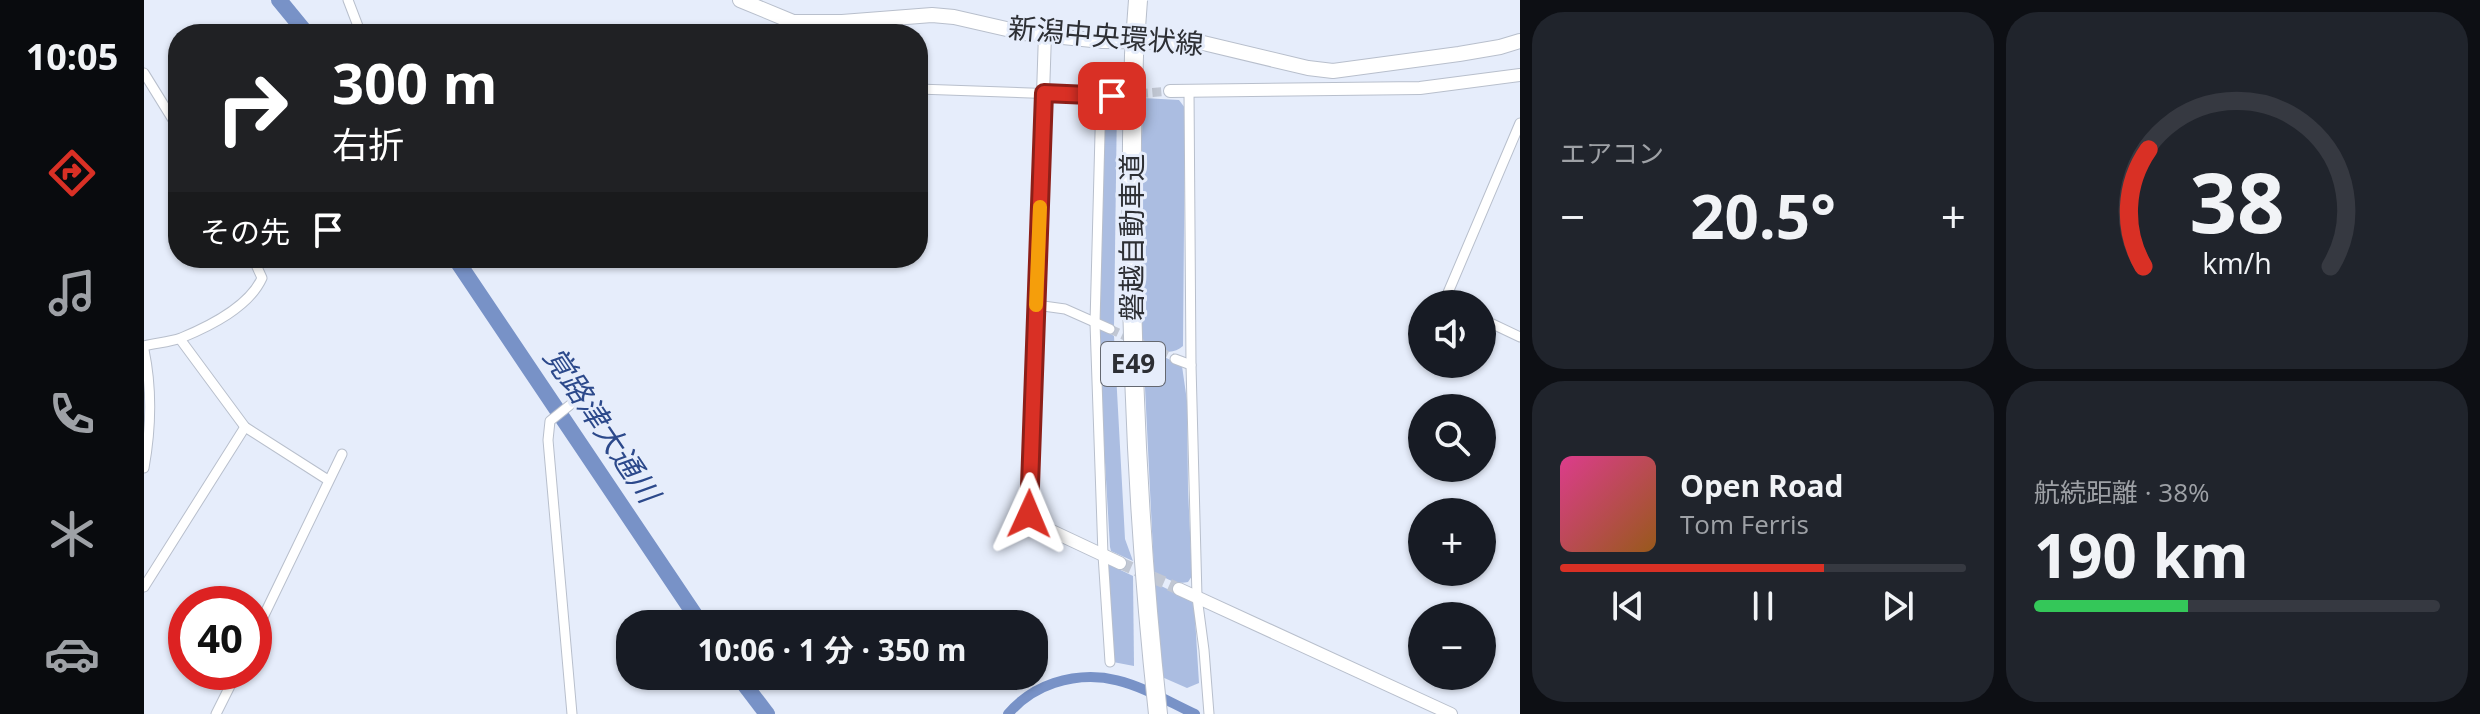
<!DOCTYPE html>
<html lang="ja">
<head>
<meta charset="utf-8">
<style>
	body { margin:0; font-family:"Open Sans","Noto Sans JP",sans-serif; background:#20242c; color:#f1f3f6; height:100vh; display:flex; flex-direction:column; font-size:30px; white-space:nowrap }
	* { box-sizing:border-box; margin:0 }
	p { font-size:26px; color:#9ea1a6 }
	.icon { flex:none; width:44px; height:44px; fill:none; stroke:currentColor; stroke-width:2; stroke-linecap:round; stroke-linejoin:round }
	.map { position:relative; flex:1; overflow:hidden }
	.sheet { display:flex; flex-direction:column; gap:12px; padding:12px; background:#0d0f14; width:960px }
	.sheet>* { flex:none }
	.top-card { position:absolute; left:24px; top:24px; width:760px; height:244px; border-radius:32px; box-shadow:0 2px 6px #0004; background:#202124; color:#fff; overflow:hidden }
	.controls { position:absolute; left:1264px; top:290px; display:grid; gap:16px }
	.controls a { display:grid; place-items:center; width:88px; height:88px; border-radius:50%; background:#171b24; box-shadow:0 2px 6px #0004; font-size:40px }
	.speed { position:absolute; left:24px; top:586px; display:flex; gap:16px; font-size:40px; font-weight:700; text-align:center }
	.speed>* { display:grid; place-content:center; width:104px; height:104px; border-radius:50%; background:#171b24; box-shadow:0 2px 6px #0004; line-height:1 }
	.speed .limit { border:12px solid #d22; background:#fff; color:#111 }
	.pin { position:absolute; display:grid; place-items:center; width:68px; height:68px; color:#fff; margin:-34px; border-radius:16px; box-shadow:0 4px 12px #0006 }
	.me { position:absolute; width:88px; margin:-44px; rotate:1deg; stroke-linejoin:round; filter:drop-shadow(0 0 6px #0008) }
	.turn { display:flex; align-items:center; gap:28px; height:168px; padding:0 32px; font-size:36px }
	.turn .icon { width:104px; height:104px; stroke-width:2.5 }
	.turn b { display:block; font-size:56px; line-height:68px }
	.then { display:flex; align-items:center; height:76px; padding:0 32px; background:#0003; gap:16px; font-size:30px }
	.big { font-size:60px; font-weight:700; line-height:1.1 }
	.sheet .widget { flex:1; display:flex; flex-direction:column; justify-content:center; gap:12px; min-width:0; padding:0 28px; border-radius:32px; background:#20242c }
	.sheet .dial { align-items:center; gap:0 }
	.dial svg { height:208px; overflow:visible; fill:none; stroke:#363941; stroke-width:7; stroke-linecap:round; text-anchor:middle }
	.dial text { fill:#f1f3f6; stroke:none }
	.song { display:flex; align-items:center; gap:24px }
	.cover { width:96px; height:96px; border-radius:12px; background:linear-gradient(135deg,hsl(330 70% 55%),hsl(30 70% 35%)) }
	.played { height:8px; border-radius:4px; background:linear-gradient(90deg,#d93025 65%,#363941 65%) }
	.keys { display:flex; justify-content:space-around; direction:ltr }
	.heat { display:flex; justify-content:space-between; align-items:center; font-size:44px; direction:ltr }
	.charge { height:12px; border-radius:6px; background:linear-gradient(90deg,#34c759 38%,#363941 0) }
	.sheet .tiles { flex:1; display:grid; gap:12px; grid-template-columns:repeat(2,1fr) }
	.trip { position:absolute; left:472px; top:610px; width:432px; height:80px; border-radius:32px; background:#171b24; box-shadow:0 2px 6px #0004; font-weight:700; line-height:80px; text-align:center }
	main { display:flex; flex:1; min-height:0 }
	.tab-bar { display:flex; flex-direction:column; width:144px; justify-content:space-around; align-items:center; background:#090b0e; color:#9ea1a6 }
	.tab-bar .icon { width:56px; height:56px }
	.tab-bar .on { color:#d93025 }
	.tab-bar b { font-size:36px; color:#f1f3f6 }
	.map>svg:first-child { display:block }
	.green { fill:#abbde1 }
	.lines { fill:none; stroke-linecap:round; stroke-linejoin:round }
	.canal { stroke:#7892c7; stroke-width:10 }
	.river { stroke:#7892c7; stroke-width:16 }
	.minor-tunnel { stroke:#c1c7d3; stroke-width:9; stroke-dasharray:9 4.5; stroke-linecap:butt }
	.tertiary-tunnel { stroke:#c1c7d3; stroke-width:12; stroke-dasharray:12 6; stroke-linecap:butt }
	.minor-casing { stroke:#b8bfcc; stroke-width:11 }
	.tertiary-casing { stroke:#b8bfcc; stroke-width:14 }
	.primary-casing { stroke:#b8bfcc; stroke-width:16 }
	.motorway-casing { stroke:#b8bfcc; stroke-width:20 }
	.minor { stroke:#fff; stroke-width:9 }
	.tertiary { stroke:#fff; stroke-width:12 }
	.primary { stroke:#fff; stroke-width:14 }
	.motorway { stroke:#fff; stroke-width:18 }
	.motorway-bridge-casing { stroke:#b8bfcc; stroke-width:20; stroke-linecap:butt }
	.motorway-bridge { stroke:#fff; stroke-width:18 }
	.route-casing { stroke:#8d1f18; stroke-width:20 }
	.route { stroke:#d93025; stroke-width:14 }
	.slow { stroke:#f59e0b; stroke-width:14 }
	.labels { text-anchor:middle; stroke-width:6; stroke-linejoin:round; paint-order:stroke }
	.shield { fill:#e6edfb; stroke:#646870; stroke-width:2 }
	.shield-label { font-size:26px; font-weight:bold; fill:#2d2f34 }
	.street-label { font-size:28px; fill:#2d2f34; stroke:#e6edfb }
	.water-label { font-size:30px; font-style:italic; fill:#2c498b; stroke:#e6edfb }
</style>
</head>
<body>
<main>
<nav class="tab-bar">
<b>10:05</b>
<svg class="icon on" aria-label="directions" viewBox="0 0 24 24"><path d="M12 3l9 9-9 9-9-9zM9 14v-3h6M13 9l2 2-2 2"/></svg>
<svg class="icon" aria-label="music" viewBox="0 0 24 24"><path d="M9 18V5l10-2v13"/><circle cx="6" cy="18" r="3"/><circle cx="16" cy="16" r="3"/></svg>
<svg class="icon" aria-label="phone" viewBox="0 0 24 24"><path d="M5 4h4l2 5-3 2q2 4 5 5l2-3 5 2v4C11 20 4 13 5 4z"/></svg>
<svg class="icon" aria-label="climate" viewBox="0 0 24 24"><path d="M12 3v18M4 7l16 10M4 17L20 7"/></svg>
<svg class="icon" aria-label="car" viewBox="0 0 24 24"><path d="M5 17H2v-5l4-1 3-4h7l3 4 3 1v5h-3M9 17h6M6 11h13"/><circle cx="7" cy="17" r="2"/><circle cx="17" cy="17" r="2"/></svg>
</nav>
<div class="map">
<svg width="1376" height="714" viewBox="0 0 1376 714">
	<rect width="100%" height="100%" fill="#e6edfb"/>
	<!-- green -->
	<g class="green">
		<path d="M999,98L1035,100L1041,108L1039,346C1026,358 1012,348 998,342L996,215Z"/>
		<path d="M960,101L973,102L970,327L953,320Z"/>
		<path d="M953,326L970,336L981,539L989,561L967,551L966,547Z"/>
		<path d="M999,346L1038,366L1043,401L1044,489L1048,576L1044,582C1031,585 1022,578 1010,572Z"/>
		<path d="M964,564L989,576L990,666L969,662Z"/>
		<path d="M1011,583L1050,602L1055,683L1043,688L1018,677L1014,660Z"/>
	</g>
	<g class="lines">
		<!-- canal -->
		<path class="canal" d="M864,714C876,700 892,689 910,683C966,665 1002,691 1051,714"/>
		<!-- river -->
		<g class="river">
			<path d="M135,0L163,34"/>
			<path d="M311,258L557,624"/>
			<path d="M594,676L623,714"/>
		</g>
		<!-- minor-tunnel -->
		<g class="minor-tunnel">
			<path d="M968,96L1026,91"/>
			<path d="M966,329L1031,359"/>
		</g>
		<!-- tertiary-tunnel -->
		<path class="tertiary-tunnel" d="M976,563L1035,589"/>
		<defs>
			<g id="minor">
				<path d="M204,0L217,34"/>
				<path d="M0,73L34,128"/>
				<path d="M774,89L968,96"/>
				<path d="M1045,91L1047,365L1053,597L1060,650L1065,714"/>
				<path d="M957,96L951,323L959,555L966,662"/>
				<path d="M1305,304L1300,302L1376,123"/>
				<path d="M892,305L921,309L966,329"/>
				<path d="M1338,319L1376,337"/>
				<path d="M36,339L101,427L184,480"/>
				<path d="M0,346C12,343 26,342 37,338C66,326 105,307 118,278L109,258"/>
				<path d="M0,350C8,388 7,429 0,468"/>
				<path d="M1031,359L1047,365"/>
				<path d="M426,405L406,421L404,440L428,714"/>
				<path d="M0,587L101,427"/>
				<path d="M110,636L198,454"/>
				<path d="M72,714L93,672"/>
			</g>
			<g id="tertiary">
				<path d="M901,34L885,514L887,519L893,524L976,563"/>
				<path d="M1026,91L1276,88L1376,75"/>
				<path d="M1035,589L1307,714"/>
			</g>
			<path id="primary" d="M596,0L649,22H698L788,15L810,17L880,33L958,41L1055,42L1164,68L1189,71L1315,54L1356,47L1376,41"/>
			<path id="motorway" d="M990,55C983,275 990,495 1014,714"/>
		</defs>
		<!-- minor casing -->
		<use href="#minor" class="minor-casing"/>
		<!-- tertiary casing -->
		<use href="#tertiary" class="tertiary-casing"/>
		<!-- primary casing -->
		<use href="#primary" class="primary-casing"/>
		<!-- motorway casing -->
		<use href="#motorway" class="motorway-casing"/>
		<!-- minor -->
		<use href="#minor" class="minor"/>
		<!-- tertiary -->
		<use href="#tertiary" class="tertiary"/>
		<!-- primary -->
		<use href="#primary" class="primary"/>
		<!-- motorway -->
		<use href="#motorway" class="motorway"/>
		<defs>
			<path id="motorway-bridge" d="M990,55L994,0"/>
		</defs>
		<!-- motorway-bridge casing -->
		<use href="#motorway-bridge" class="motorway-bridge-casing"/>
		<!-- motorway-bridge -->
		<use href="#motorway-bridge" class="motorway-bridge"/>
	</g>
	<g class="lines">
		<defs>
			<path id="route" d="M885,514L900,93L968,96"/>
		</defs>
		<!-- route casing -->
		<use href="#route" class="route-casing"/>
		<!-- route -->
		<use href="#route" class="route"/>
		<!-- slow -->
		<path class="slow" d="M892,305L896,207"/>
	</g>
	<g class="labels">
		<!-- shield labels -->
		<rect class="shield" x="957" y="342" width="64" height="44" rx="6"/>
		<g class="shield-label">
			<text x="989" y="373">E49</text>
		</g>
		<!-- street labels -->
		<g class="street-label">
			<text transform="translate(962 36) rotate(5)" y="10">新潟中央環状線</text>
			<text transform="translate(988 237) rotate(-90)" y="10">磐越自動車道</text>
		</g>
		<!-- water labels -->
		<g class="water-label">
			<text transform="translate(457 425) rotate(56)" y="10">覚路津大通川</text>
		</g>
	</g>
</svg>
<div class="controls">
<a><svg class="icon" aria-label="sound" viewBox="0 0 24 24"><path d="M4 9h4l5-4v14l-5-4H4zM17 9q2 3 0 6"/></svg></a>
<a><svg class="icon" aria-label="search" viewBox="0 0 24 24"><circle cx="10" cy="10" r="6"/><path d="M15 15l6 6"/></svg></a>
<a>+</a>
<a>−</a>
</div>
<div class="speed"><div class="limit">40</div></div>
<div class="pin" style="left:968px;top:96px;background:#d93025"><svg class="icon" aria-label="arrive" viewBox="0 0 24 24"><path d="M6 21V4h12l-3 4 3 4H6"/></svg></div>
<svg class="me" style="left:885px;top:514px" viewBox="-20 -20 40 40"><path d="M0-17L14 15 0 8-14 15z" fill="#d93025" stroke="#fff" stroke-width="4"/></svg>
<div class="trip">10:06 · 1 分 · 350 m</div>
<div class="top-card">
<div class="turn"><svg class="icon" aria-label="right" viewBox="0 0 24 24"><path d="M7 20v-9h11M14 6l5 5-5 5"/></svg><div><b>300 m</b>右折</div></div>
<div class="then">その先<svg class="icon" aria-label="arrive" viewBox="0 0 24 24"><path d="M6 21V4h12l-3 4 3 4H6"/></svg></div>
</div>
</div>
<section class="sheet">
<div class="tiles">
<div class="widget"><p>エアコン</p>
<div class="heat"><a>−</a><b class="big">20.5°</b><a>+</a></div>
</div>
<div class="widget dial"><svg viewBox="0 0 100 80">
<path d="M14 69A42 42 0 1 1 86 69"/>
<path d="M14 69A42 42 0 0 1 16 24" stroke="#d93025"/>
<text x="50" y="56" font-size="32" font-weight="700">38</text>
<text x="50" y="72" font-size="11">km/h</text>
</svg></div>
<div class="widget">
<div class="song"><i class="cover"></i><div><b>Open Road</b><p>Tom Ferris</p></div></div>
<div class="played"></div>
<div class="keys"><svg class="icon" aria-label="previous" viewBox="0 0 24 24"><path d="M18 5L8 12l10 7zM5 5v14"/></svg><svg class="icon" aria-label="pause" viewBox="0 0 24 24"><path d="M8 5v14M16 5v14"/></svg><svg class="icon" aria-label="next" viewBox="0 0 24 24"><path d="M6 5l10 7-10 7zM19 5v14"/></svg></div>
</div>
<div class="widget"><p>航続距離 · 38%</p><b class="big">190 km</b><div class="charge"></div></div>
</div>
</section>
</main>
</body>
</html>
